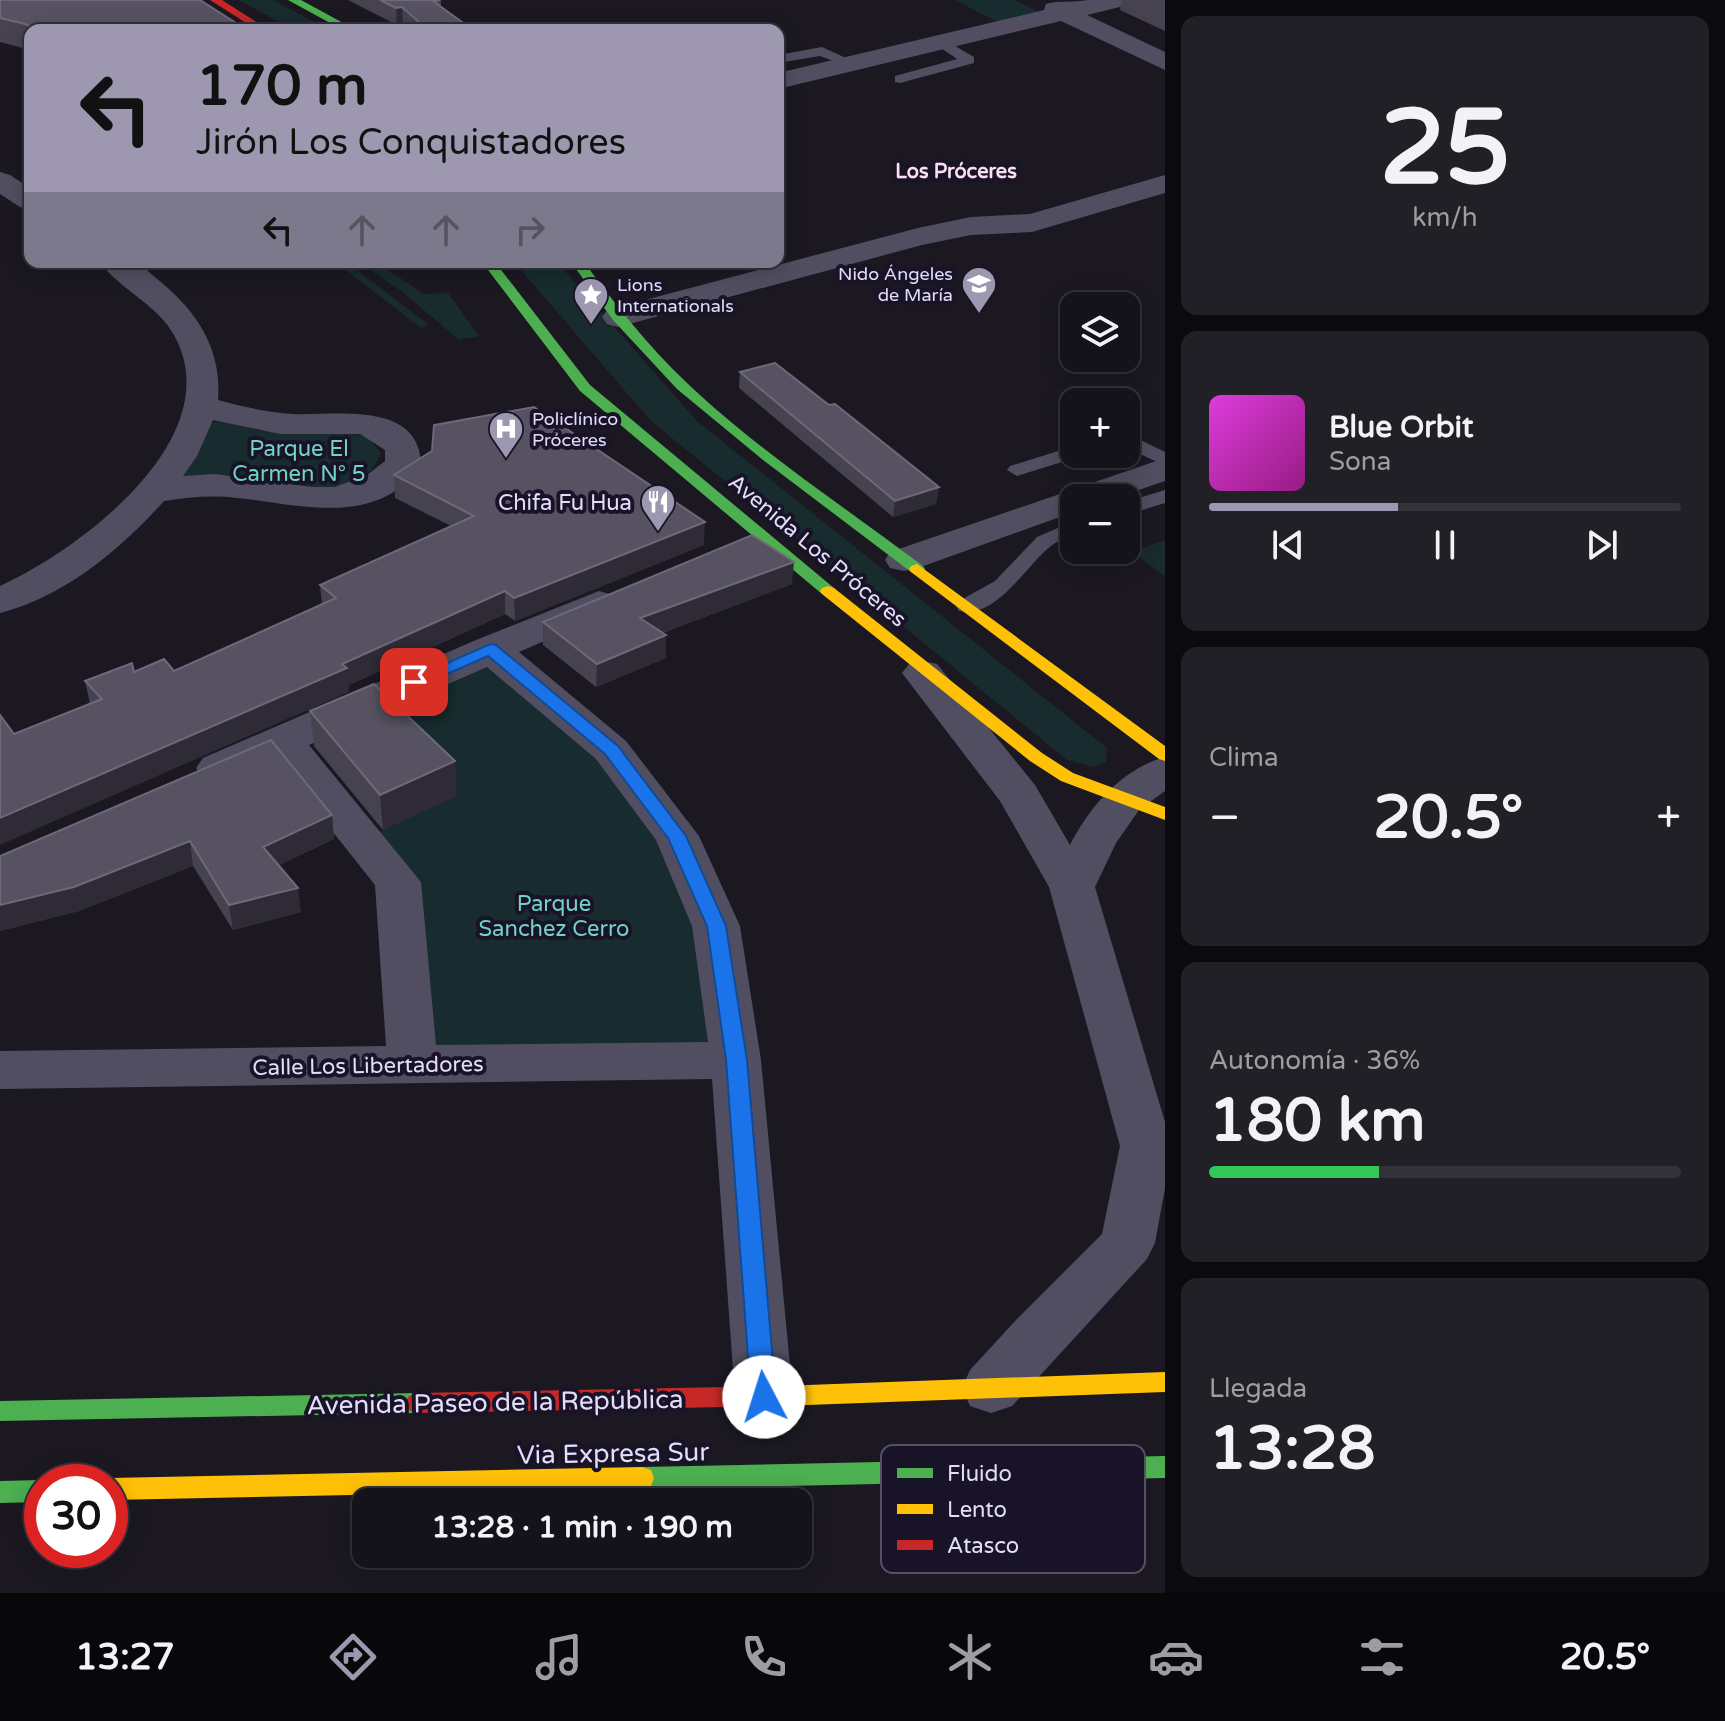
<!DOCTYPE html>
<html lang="es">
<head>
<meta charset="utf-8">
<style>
	body { margin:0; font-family:"Varela Round",sans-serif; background:#212027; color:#f1f3f6; height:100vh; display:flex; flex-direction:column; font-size:30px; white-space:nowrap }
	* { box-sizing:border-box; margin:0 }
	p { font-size:26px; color:#9d9ea2 }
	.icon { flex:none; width:44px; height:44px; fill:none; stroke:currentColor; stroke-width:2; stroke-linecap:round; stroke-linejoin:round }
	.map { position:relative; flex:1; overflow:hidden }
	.side { display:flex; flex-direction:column; gap:16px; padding:16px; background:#0b0a0e; width:560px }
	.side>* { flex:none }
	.top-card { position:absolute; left:24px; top:24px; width:760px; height:244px; border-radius:16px; box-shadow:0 4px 20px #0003,0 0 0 2px #333239; background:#9d98af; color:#111; overflow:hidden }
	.tools { position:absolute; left:1060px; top:292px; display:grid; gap:16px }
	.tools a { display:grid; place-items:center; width:80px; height:80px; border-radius:16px; background:#14121a; box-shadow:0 4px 20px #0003,0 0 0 2px #333239; font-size:40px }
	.speed { position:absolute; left:24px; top:1464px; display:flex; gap:16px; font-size:40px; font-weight:700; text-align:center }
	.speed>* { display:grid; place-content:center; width:104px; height:104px; border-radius:50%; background:#14121a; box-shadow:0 4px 20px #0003,0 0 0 2px #333239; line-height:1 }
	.speed .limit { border:12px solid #d22; background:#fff; color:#111 }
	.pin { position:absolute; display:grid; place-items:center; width:68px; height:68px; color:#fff; margin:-34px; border-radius:16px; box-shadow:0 4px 12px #0006 }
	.me { position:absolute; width:88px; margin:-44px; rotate:355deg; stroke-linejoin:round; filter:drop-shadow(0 0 6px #0008) }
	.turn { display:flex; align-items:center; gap:28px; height:168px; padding:0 40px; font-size:36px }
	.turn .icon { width:104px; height:104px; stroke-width:2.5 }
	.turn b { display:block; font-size:56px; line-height:68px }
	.lanes { display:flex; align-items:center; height:76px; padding:0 40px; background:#0003; justify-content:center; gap:40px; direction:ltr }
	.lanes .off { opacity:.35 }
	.big { font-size:60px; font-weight:700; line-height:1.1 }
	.side .tile { flex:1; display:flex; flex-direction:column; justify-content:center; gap:12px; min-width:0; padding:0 28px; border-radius:16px; background:#212027 }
	.side .dial { align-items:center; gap:0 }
	.dial b { font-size:104px; line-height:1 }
	.song { display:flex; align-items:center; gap:24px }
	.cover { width:96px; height:96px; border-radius:12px; background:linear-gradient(135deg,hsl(300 70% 55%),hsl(310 70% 35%)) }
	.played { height:8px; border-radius:4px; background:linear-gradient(90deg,#9d98af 40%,#333239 40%) }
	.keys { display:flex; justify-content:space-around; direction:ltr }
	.heat { display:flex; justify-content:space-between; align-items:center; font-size:44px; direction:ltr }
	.charge { height:12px; border-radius:6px; background:linear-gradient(90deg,#34c759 36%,#333239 0) }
	.trip { position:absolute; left:352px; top:1488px; width:460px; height:80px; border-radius:16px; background:#14121a; box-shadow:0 4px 20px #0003,0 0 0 2px #333239; font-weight:700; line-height:80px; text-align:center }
	.tab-bar { display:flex; height:128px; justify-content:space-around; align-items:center; background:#08070a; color:#9d9ea2 }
	.tab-bar .icon { width:56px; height:56px }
	.tab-bar .selected { color:#9d98af }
	.tab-bar b { font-size:36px; color:#f1f3f6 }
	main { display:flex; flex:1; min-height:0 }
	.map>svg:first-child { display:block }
	.green { fill:#182b2e }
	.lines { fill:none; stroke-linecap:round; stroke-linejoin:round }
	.lane { fill:#514e61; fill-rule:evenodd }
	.street { fill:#514e61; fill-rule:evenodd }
	.fast { fill:#4caf50; fill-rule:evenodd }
	.slow { fill:#ffc107; fill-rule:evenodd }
	.jam { fill:#c62828; fill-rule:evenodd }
	.wall { fill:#464250 }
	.shaded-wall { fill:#2e2a36 }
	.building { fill:#575262; stroke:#6d687a; stroke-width:2 }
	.route { fill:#1a73e8; stroke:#114b97; stroke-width:2 }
	.labels { text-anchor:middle; stroke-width:8; stroke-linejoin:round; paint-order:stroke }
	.far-poi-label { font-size:18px; fill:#e3ddfb; stroke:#191327; text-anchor:start }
	.far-neighbourhood-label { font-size:20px; font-weight:bold; fill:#fbdfee; stroke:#191327 }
	.park-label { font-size:22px; fill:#70d3c5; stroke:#191327 }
	.poi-label { font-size:22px; fill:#e3ddfb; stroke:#191327; text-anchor:end }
	.street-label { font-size:22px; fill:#e3ddfb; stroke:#191327 }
	.near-street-label { font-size:26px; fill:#e3ddfb; stroke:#191327 }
	.key { fill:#191327; stroke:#565067; stroke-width:2 }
	.key-label { font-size:22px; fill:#e3ddfb }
</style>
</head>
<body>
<main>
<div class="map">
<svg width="1165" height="1593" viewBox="0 0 1165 1593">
	<rect width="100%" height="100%" fill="#1b1822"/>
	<!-- green -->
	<g class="green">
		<path d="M238,0H273L329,30H295Z"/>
		<path d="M955,0H1015L1042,14L1001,24Z"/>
		<path d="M359,262H376L424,294L448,293L479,336L459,340L404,293Z"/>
		<path d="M514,262H557L697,421L1107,748L1106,762L1094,767L1067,760L651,421Z"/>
		<path d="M352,266L429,325L421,328L343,268Z"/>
		<path d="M221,420L260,431H338L368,437L381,453C366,493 320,491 284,485C274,483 264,478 253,477C229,476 202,483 179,475L209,424Z"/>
		<path d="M1165,540V576L1132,552Z"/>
		<path d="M490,649L677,836L736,1060L413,1064L373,835L456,796L363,704Z"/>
	</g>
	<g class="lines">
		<!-- lane -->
		<g class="lane">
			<path d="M943,39L974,57V63L900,83L895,82V76L957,59L938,46V40Z"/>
			<path d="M822,47L859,64L852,68L820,56L778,63V55Z"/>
			<path d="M1126,433L1165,452V466L1126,447Z"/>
			<path d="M1074,446V454H1082L1081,456L1017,476L1007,470L1010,466Z"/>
			<path d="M1165,490V503L1126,515V502Z"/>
			<path d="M1074,521V535C1067,538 1057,541 1051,546C1027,564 996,620 959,611L956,606L959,601L995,581L1037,537Z"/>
		</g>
		<!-- street -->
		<g class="street">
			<path d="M1088,0H1131L1128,5L1087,15L1165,52V70L1061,21L778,89V73L1044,10L1046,4C1060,0 1073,3 1088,0Z"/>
			<path d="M0,172L10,175L30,188V210L20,207L0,194Z"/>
			<path d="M1165,175V193L1032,232L971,235L922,245L618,327L607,324L602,317L607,310L918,228L971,217L1030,214Z"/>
			<path d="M100,262C111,262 128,259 137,263C146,268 154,277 162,283C199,314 222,351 218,400C243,407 267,412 293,414C335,416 420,400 421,465C377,529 299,504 237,498C212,495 189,497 164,501C121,549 64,597 0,613V586C79,550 231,438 174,335C157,304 120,290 100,262ZM213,420L280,434H360L385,450V461L367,475L335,487H312L215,474L183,476L197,456Z"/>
			<path d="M1165,458V481L1115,498H1074V512L918,568L904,571L890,568L885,560L890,552Z"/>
			<path d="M599,591L613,595L619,603L613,611L519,652L626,741L699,836L740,926L761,1060L793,1397L785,1415L764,1422L743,1415L735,1397L712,1079L0,1089V1051L386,1046L375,885L275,759L218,782L203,778L196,768L203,758L476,640ZM487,667L596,759L656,840L692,926L708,1042L436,1045L421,882L309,745Z"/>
			<path d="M923,661L937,664L1035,785L1070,845C1090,806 1122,769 1165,757V791L1139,810L1116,843L1095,887L1165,1122V1188L1155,1243L1147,1259L1012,1406L991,1413L970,1406L962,1388L970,1370L1016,1320L1102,1234L1120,1146L1049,887L1000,801L902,673L909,664Z"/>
		</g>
		<!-- fast -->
		<g class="fast">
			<path d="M288,0H301L356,30H343Z"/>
			<path d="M482,262H495L590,385L834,588L836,591L834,594H822L580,391Z"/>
			<path d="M571,262H584C615,304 648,346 686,382C755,448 846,508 923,566L925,569L923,572H911L763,460L677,389L613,320Z"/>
			<path d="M417,1393L425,1396L429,1403L425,1410L417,1413L0,1421V1401Z"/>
			<path d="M1165,1456V1478L642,1489L633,1486L630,1478L633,1470L642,1467Z"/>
			<path d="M42,1480L48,1482H42V1502L0,1503V1481Z"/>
		</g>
		<!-- slow -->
		<g class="slow">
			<path d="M917,564L1165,746V761L1159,759L911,572L909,569L911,566Z"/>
			<path d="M828,586L834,588L1042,753L1073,773L1165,807V820L1061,781L1030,761L822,594L820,591L822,588Z"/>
			<path d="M1165,1372V1392L780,1406L772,1403L768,1396L772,1389L780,1386Z"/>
			<path d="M642,1467L651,1470L654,1478L651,1486L642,1489L110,1500V1482H101L110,1478Z"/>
		</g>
		<!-- jam -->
		<g class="jam">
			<path d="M210,0H222L269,30H257Z"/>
			<path d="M780,1386L788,1389L792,1396L788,1403L780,1406L417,1413L409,1410L405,1403L409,1396L417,1393Z"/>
		</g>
	</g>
	<!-- wall -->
	<g class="wall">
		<path d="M0,0L247,30H30V50L0,42Z"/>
		<path d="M348,0H441V7L473,30H410L403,24L397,25Z"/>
		<path d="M1122,0H1165V31L1120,10Z"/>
		<path d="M740,372L829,405L939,487L936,504L893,517L739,388Z"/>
		<path d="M394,475L704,545L515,621L505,614L349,685V692L90,704L85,681L134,672L174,671L322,605L320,585L451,526L395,498Z"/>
		<path d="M792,584L662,633L666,635V658L596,687L543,645V622Z"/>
		<path d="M310,711L455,761L456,796L383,830L314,746Z"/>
		<path d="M332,815L334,839L279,865L301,912L233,930L193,866L79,911L0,931V856Z"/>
	</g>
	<!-- shaded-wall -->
	<g class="shaded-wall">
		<path d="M402,7L403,24L397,25L396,8Z"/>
		<path d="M939,487L936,504L893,517L895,501Z"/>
		<path d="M705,522L704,545L515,621L514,598Z"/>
		<path d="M794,562L792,584L639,641L640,618Z"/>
		<path d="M505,591V614L349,685V692L0,845V818Z"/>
		<path d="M666,635V658L596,687L597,664Z"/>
		<path d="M455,761L456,796L383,830L380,795Z"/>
		<path d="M332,815L334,839L266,871L263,847Z"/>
		<path d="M190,841L193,866L79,911L0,931V905Z"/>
		<path d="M298,888L301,912L233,930L229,905Z"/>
	</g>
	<!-- building -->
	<g class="building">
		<path d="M0,0H200L247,30H38L25,24L0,18Z"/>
		<path d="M380,0H440L433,1L473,30H428L402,7L396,8Z"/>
		<path d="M775,363L829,405L835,404L939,487L895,501L740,372Z"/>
		<path d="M534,407L705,522L514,598L505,591L342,664L347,668L0,818V715L14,734L102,699L85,681L132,663L134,672L164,659L174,671L336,598L320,585L474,516L394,475L432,451L434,425Z"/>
		<path d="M752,535L794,562L640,618L666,635L597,664L543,622Z"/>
		<path d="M374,684L455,761L380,795L310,711Z"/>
		<path d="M271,740L332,815L263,847L298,888L229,905L190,841L74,887L0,905V856Z"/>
	</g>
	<!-- route -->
	<path class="route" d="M490,644L496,645L618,746L686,836L726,926L747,1060L776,1397L772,1404L764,1407L755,1404L751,1397L726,1060L707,926L668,838L605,754L488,656L420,686L414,687L405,682Z"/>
	<!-- icons -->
	<defs>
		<symbol id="school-pin" viewBox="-11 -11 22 30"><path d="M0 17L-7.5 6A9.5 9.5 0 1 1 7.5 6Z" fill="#9d98af" stroke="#191327"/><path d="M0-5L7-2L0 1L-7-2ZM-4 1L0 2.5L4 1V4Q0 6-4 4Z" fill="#fff"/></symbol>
		<symbol id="sight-pin" viewBox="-11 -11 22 30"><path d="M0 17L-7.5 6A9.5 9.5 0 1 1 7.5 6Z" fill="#9d98af" stroke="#191327"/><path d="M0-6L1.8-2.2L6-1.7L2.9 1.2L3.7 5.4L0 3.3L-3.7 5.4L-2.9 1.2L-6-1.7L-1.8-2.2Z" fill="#fff"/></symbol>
		<symbol id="hospital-pin" viewBox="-11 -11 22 30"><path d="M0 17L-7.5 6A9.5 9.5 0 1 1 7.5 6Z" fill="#9d98af" stroke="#191327"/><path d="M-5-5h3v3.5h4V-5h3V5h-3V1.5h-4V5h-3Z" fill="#fff"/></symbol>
		<symbol id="restaurant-pin" viewBox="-11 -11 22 30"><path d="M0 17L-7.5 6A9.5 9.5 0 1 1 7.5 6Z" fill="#9d98af" stroke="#191327"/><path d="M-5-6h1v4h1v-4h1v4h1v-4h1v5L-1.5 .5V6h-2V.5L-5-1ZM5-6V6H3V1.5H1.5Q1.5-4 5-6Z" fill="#fff"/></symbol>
	</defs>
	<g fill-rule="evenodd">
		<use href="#school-pin" x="959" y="264" width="40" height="54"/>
		<use href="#sight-pin" x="571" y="275" width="40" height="54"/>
		<use href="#hospital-pin" x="486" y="409" width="40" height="54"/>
		<use href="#restaurant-pin" x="638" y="482" width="40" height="54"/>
	</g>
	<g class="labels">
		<!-- far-poi labels -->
		<g class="far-poi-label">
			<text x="953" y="280" text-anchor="end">Nido Ángeles<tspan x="953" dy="21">de María</tspan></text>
			<text x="617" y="291">Lions<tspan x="617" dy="21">Internationals</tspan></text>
			<text x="532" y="425">Policlínico<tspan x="532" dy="21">Próceres</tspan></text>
		</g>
		<!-- far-neighbourhood labels -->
		<g class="far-neighbourhood-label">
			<text x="956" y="178">Los Próceres</text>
		</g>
		<!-- park labels -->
		<g class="park-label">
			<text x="299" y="456">Parque El<tspan x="299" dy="25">Carmen N° 5</tspan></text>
			<text x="554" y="911">Parque<tspan x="554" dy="25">Sanchez Cerro</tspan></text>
		</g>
		<!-- poi labels -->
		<g class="poi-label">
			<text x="632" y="510">Chifa Fu Hua</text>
		</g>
		<!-- street labels -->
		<g class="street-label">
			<text transform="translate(818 550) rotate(40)" y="8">Avenida Los Próceres</text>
			<text transform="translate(368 1065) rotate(-1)" y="8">Calle Los Libertadores</text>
		</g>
		<!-- near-street labels -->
		<g class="near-street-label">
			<text transform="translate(495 1402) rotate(-1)" y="9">Avenida Paseo de la República</text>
			<text transform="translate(613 1453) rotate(-1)" y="9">Via Expresa Sur</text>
		</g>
	</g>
	<!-- legend -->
	<rect x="881" y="1445" width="264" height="128" rx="12" class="key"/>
	<rect x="897" y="1468" width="36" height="10" fill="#4caf50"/>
	<rect x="897" y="1504" width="36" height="10" fill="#ffc107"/>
	<rect x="897" y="1540" width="36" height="10" fill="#c62828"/>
	<g class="key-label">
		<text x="947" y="1481">Fluido</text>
		<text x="947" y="1517">Lento</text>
		<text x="947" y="1553">Atasco</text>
	</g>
</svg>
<div class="tools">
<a><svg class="icon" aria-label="layers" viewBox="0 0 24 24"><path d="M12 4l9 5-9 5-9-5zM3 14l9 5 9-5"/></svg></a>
<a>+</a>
<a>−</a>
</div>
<div class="speed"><div class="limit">30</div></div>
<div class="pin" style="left:414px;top:682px;background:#d93025"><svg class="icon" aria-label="arrive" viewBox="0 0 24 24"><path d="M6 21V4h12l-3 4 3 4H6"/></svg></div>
<svg class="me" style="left:764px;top:1397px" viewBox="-20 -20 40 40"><circle r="19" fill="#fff"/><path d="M0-13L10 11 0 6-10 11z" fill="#1a73e8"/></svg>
<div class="trip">13:28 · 1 min · 190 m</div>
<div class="top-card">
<div class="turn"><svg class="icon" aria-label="left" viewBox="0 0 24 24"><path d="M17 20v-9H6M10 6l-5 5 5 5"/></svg><div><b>170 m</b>Jirón Los Conquistadores</div></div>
<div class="lanes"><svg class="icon" aria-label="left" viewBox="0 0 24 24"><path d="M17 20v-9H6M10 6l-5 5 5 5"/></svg><svg class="icon off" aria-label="ahead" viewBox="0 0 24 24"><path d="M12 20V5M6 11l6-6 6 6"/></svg><svg class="icon off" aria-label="ahead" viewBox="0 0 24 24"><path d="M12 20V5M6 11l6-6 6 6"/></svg><svg class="icon off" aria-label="right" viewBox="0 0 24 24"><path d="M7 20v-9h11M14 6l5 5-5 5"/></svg></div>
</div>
</div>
<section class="side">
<div class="tile dial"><b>25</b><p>km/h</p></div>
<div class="tile">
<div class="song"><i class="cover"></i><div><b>Blue Orbit</b><p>Sona</p></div></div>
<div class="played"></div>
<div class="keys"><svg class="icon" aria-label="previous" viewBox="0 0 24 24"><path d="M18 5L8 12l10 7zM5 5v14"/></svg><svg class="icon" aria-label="pause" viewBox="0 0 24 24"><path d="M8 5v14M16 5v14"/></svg><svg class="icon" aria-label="next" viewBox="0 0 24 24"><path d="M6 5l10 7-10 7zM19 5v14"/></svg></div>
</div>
<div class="tile"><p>Clima</p>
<div class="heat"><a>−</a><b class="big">20.5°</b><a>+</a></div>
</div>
<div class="tile"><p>Autonomía · 36%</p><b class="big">180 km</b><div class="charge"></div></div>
<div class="tile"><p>Llegada</p><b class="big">13:28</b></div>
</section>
</main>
<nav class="tab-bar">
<b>13:27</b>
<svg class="icon selected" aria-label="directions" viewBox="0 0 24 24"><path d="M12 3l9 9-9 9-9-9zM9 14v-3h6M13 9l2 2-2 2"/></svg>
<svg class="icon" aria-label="music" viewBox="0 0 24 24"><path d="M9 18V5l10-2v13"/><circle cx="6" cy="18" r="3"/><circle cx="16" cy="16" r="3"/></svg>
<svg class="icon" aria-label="phone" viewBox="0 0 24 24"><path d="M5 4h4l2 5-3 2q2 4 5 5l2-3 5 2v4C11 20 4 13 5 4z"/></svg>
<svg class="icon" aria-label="climate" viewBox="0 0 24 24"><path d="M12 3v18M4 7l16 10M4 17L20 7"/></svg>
<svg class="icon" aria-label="car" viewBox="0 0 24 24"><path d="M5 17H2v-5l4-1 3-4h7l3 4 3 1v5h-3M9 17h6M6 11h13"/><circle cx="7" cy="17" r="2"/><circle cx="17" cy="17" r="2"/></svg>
<svg class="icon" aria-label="filters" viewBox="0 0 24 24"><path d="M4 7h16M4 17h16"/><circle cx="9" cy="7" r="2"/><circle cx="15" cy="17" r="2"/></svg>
<b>20.5°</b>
</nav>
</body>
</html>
